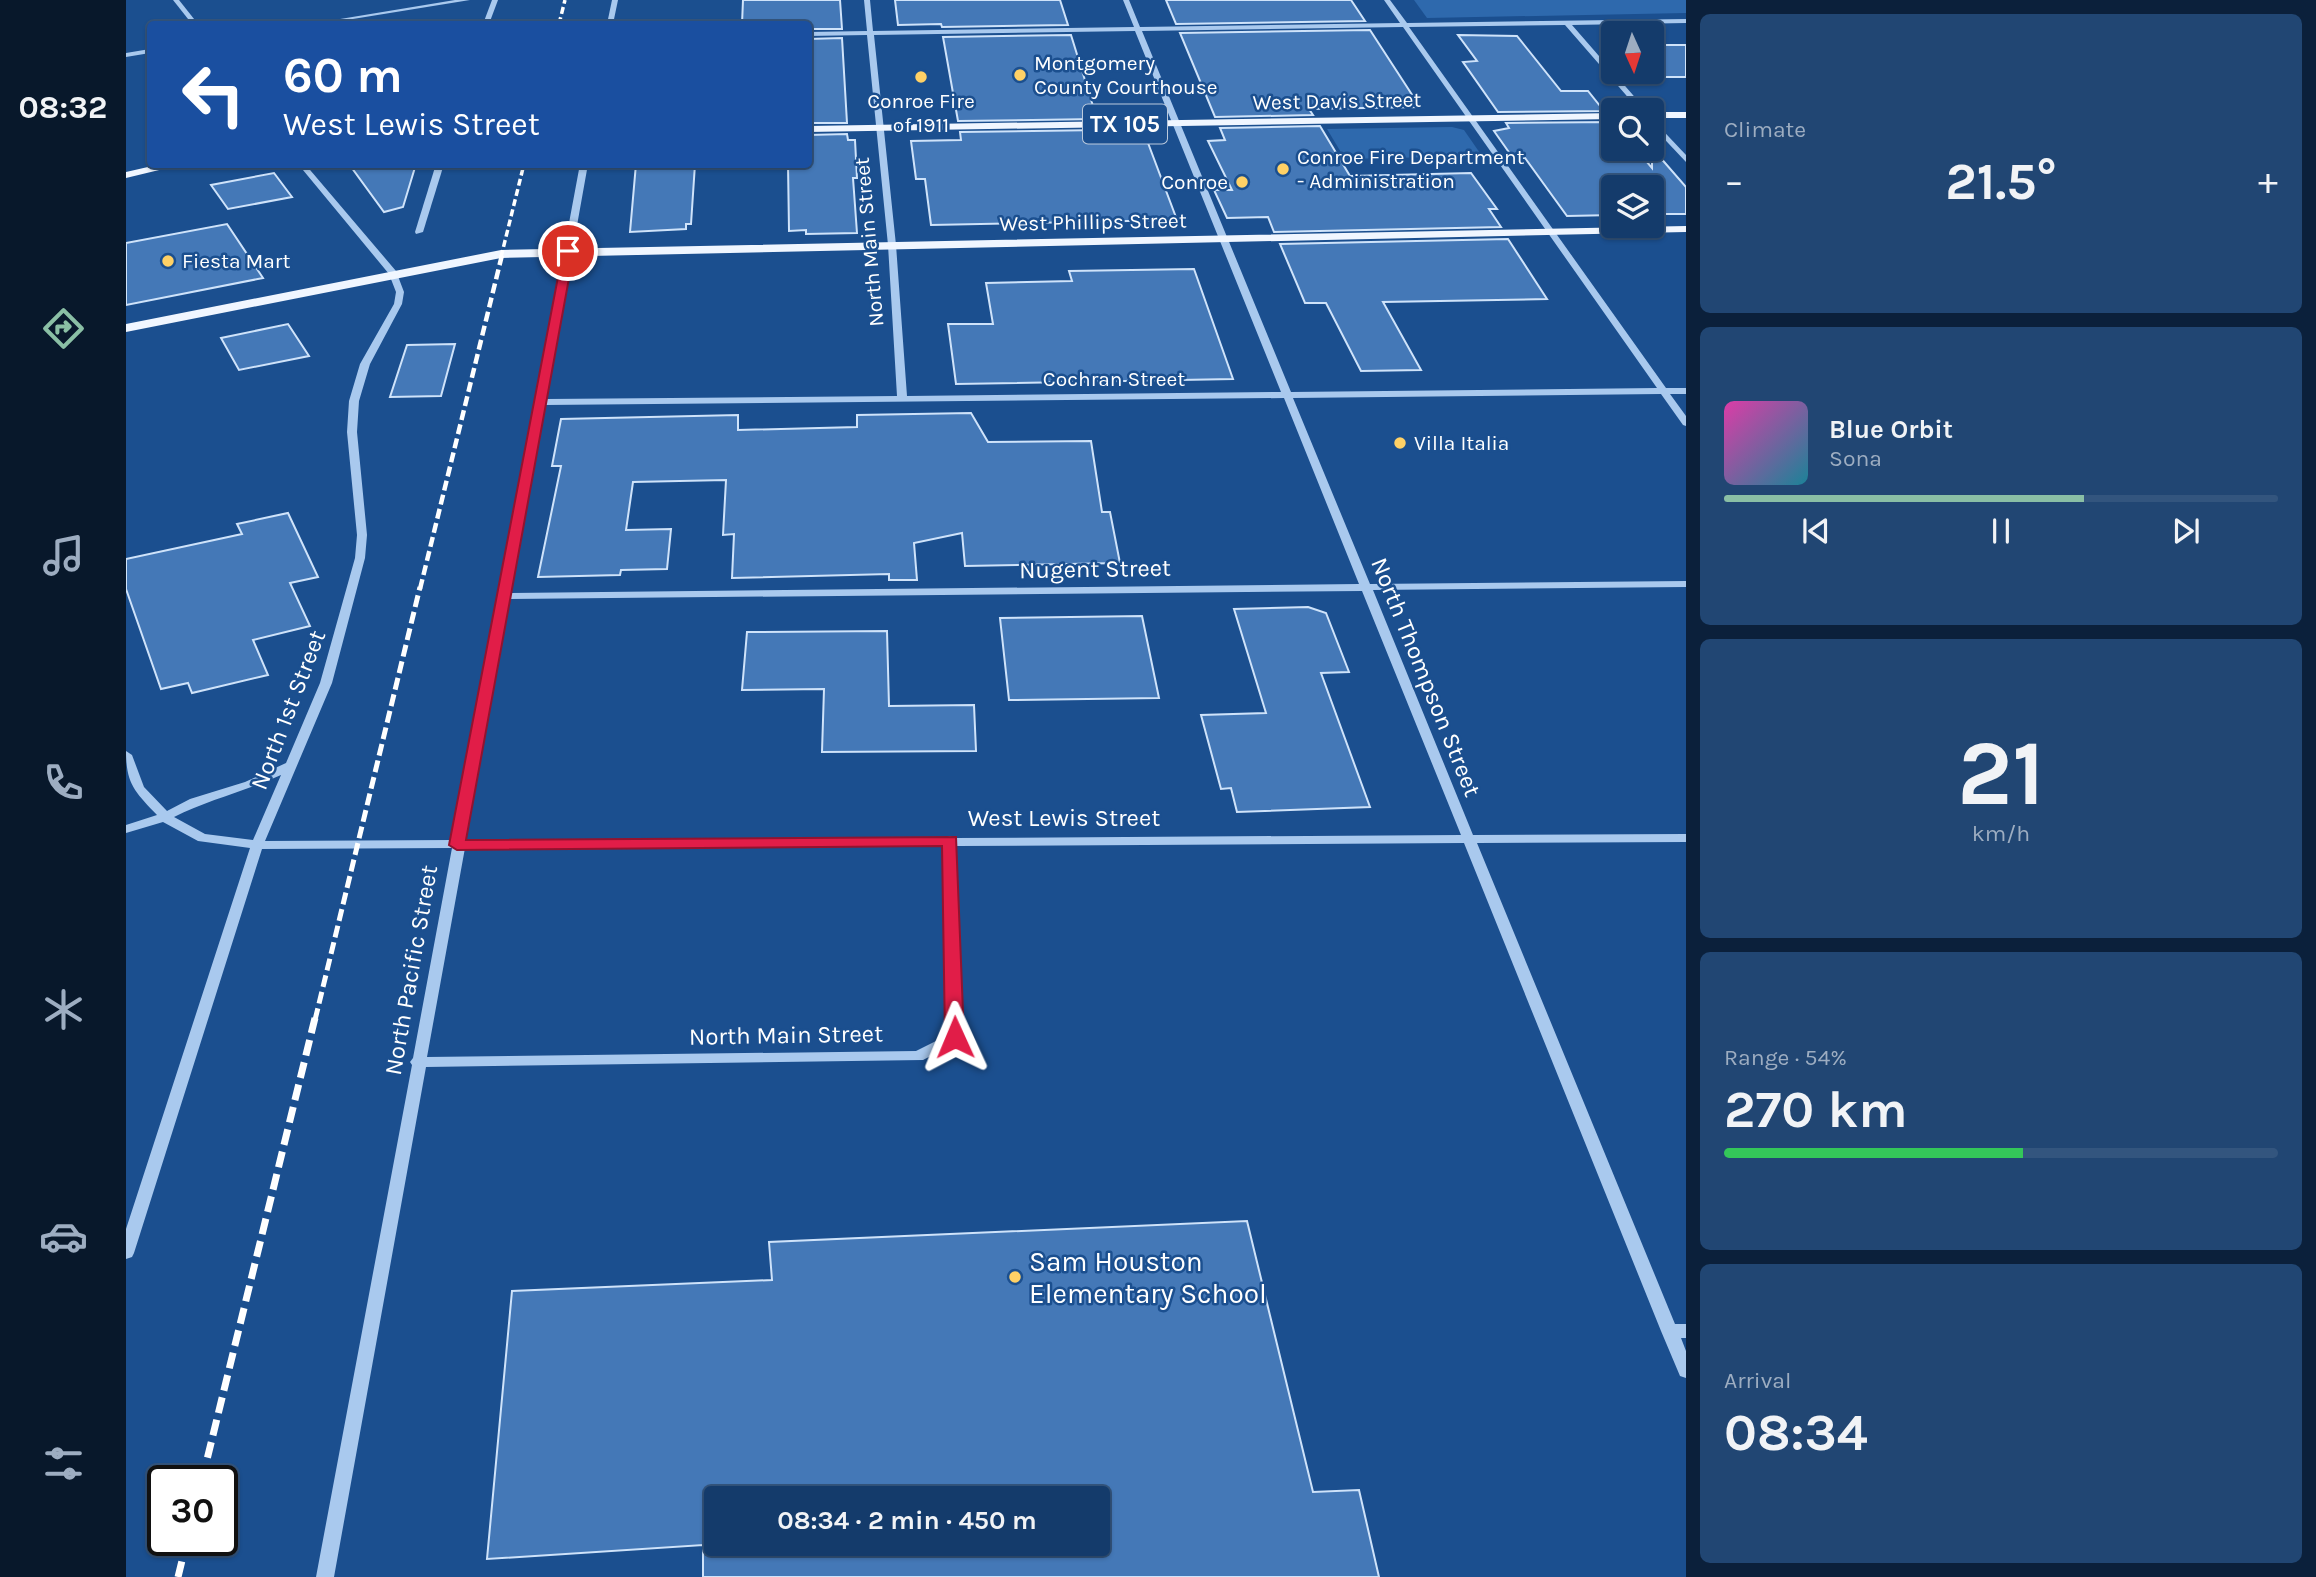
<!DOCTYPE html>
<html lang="en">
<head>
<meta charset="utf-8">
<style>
	body { margin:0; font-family:Karla,sans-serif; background:#214673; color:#f1f3f6; height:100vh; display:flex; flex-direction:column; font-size:26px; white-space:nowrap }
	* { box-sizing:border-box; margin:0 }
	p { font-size:23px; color:#9dadc1 }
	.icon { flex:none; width:38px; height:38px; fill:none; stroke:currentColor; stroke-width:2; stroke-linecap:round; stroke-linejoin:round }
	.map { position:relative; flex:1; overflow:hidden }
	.side { display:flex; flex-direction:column; gap:14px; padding:14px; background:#0b203b; width:630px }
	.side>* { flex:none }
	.hud { position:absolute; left:21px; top:21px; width:665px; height:147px; border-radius:7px; box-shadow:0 2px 5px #0004,0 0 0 2px #33557e; background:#1a4fa0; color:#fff; overflow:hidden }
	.needle { width:46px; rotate:177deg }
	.buttons { position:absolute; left:1475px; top:21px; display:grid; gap:14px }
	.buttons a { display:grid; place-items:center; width:63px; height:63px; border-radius:7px; background:#143b6b; box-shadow:0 2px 5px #0004,0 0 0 2px #33557e; font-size:35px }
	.speed { position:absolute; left:21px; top:1465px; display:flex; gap:14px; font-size:35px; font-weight:700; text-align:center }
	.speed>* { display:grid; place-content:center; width:91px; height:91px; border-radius:50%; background:#143b6b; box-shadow:0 2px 5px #0004,0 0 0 2px #33557e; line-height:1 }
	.speed .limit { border:4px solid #111; border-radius:10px; background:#fff; color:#111 }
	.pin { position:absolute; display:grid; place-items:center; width:60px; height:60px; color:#fff; margin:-30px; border:4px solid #fff; border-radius:50%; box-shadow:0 2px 7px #0007 }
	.me { position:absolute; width:77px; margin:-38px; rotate:359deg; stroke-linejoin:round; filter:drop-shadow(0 0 5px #0008) }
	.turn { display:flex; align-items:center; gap:24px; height:147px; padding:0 21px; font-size:32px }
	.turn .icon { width:91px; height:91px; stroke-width:2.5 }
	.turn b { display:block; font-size:49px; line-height:60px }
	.big { font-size:52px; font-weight:700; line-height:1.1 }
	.side .tile { flex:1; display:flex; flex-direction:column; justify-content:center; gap:10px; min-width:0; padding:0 24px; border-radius:10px; background:#214673 }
	.side .dial { align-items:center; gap:0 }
	.dial b { font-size:91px; line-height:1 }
	.song { display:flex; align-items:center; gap:21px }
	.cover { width:84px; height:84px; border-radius:10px; background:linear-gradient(135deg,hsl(320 70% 55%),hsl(190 70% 35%)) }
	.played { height:7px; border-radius:4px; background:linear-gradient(90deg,#8abfa5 65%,#33557e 65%) }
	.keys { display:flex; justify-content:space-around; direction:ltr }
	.heat { display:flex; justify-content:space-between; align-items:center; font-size:38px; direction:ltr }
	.charge { height:10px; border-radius:5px; background:linear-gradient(90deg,#34c759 54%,#33557e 0) }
	.trip { position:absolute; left:578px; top:1486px; width:406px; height:70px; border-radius:7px; background:#143b6b; box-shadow:0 2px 5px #0004,0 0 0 2px #33557e; font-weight:700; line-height:70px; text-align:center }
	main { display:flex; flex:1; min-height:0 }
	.tabs { display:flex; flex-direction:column; width:126px; justify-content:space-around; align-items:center; background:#08182b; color:#9dadc1 }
	.tabs .icon { width:49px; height:49px }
	.tabs .current { color:#8abfa5 }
	.tabs b { font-size:32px; color:#f1f3f6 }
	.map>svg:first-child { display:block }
	.green { fill:#2e69ad }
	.building { fill:#4478b7; stroke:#cfe3fa; stroke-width:2; fill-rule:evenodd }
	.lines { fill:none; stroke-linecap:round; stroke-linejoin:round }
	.minor { fill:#a9c9ee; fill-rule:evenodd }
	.major { fill:#f0f6ff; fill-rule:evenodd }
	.rail-far3 { stroke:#fff; stroke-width:3.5; stroke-dasharray:7 3.5; stroke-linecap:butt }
	.rail-far2 { stroke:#fff; stroke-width:4.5; stroke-dasharray:10 4.5; stroke-linecap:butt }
	.rail-far1 { stroke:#fff; stroke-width:5; stroke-dasharray:12 5; stroke-linecap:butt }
	.rail { stroke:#fff; stroke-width:7; stroke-dasharray:16 7; stroke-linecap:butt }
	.route { fill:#e11d48; stroke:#92132f; stroke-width:2 }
	.poi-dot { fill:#ffd166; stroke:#1b4f8f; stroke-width:2.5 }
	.labels { text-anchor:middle; stroke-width:5; stroke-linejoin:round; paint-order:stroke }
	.far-poi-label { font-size:21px; fill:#fff; stroke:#1b4f8f; text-anchor:start }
	.far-street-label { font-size:21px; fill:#fff; stroke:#1b4f8f }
	.shield { fill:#1b4f8f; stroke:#bbcadd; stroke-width:2 }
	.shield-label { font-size:23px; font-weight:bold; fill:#fff }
	.street-label { font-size:24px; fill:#fff; stroke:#1b4f8f }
	.near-poi-label { font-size:28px; fill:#fff; stroke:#1b4f8f; text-anchor:start }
</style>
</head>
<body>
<main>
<nav class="tabs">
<b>08:32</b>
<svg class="icon current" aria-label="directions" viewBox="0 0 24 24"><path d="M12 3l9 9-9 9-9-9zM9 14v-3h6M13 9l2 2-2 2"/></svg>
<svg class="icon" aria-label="music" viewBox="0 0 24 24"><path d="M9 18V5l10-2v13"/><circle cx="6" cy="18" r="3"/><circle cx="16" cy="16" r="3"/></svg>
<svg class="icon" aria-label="phone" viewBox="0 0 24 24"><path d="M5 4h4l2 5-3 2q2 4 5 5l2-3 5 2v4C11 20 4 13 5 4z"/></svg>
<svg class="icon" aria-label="climate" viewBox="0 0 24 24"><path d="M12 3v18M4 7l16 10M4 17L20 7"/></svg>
<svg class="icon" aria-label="car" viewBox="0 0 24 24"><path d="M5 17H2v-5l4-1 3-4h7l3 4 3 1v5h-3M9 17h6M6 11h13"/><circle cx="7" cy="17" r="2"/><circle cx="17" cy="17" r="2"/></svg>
<svg class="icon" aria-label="filters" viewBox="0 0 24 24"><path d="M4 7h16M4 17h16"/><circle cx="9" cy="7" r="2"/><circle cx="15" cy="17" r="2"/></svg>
</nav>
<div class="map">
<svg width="1560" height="1577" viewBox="0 0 1560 1577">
	<rect width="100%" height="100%" fill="#1b4f8f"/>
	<!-- green -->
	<g class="green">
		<path d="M1288,0H1560V13L1301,18Z"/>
		<path d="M1326,127L1338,130L1356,156L1219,159L1201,129Z"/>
	</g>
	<!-- building -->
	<g class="building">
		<path d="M617,0H714L716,29H682V24H616Z"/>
		<path d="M769,0H934L942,25L816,27L815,24L772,25Z"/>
		<path d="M1040,0H1225L1239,21L1050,24Z"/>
		<path d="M1244,30L1294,107L1183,109L1187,115L1089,117L1054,33Z"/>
		<path d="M945,35L971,119L832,121L817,37Z"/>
		<path d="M1332,35L1391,36L1435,91H1462L1478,111L1372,112L1337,62L1351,61Z"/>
		<path d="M716,38L721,123H682V39Z"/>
		<path d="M1526,45H1560V77H1537L1526,65Z"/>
		<path d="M1488,122V149H1510L1526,168V148L1560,187V214H1526V187H1488V215L1441,216L1399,158H1387L1368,131L1383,128L1380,123Z"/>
		<path d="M1194,126L1224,176L1345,173L1371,209H1363L1375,227L1148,232L1142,217L1101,218L1088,190H1106L1082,141L1099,140L1094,128Z"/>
		<path d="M975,130L977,136L1019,135L1051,220L805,225L799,179H790L785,141L835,140L834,132Z"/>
		<path d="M721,134L722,140H729L731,178H727L731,233L680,234V230L663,231L662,164H682V135Z"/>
		<path d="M223,164H290L277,207L258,212Z"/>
		<path d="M510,164H569L565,224H560V229L504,232Z"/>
		<path d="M148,173L166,197L102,209L85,185Z"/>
		<path d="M101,224L137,278L0,305V243Z"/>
		<path d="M1382,239L1421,299L1257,302L1295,370L1235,371L1200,303H1179L1154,244Z"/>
		<path d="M1068,269L1107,379L830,384L822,324H867L860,283L946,281L943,271Z"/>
		<path d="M162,324L183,356L113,370L95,338Z"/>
		<path d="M329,344L315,396L264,397L281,345Z"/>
		<path d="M845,413L862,442L965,441L976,512H984L994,563L839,566L836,533L788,543L791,580H763V574L606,578L608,534L597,535L600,480L507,482L500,530L545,529L541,569L495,570L494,575L412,577L435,466H426L435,419L612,415V430L731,427V415Z"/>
		<path d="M162,513L192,577L164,583L184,626L127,640L142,675L66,693L62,683L35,689L0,589V559L116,534L111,524Z"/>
		<path d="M1182,607L1200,613L1223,672L1195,673L1244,807L1111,812L1105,788L1095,789L1075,715L1140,713L1108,609Z"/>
		<path d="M1016,616L1033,698L883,700L874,618Z"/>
		<path d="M761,631L763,706L848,705L850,751L696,752L698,689L616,690L621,632Z"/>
		<path d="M1121,1221L1187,1492L1233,1490L1253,1577H577V1545L361,1559L386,1291L646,1280L643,1242ZM590,1498H971V1544H590Z"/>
	</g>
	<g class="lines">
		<!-- minor -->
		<g class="minor">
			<path d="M47,0H53L72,24H66Z"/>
			<path d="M329,0H344L196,24H184Z"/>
			<path d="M366,0H372L363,24H357Z"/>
			<path d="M486,0H492L487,24H481Z"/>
			<path d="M738,0H744L747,31L1008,27L997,0H1003L1014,27L1274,23L1258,0H1264L1281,23L1560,19V23L1446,25L1520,110H1513L1439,25L1283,27L1540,388H1560V394H1544L1560,416V426L1557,425L1535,394L1167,398L1244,584L1560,581V587L1247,590L1347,835L1560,834V842L1351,843L1549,1324H1560V1338H1555L1560,1351V1378L1554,1376L1535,1331L1338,843L830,846L836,1037L834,1041L797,1060L300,1067L208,1577H190L286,1065L284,1062L287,1058L326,848L136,849L8,1253L6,1257L0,1259V1229L124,848L72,841L37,822L0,833V825L31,815C9,792 0,784 0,751L6,755L18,787L41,811L64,799L119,782L160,763L194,683L229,558L231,535L221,432L223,401L234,364L268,304L270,292L263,274L172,164H179L270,271L278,292L276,304L244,364L233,401L231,432L241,535L239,558L206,683L139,841L328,840L454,164H462L420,399L771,396L762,245L741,35L682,36V32L741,31ZM1277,27L1531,388L1165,392L1016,31ZM1009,31L1155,392L781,396L770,245L748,35ZM1158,398L1233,584L385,593L419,405ZM1236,591L1335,835L829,838L824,836L819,838L340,840L384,599ZM155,775L127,840L79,834L48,817C82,800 120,791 155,775ZM818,846L822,1035L790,1051L301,1057L339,848Z"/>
			<path d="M24,49V53L0,57V53Z"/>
			<path d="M1526,119L1560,155V162L1526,126Z"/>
			<path d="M310,164H318L297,232L290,234L289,232Z"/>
		</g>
		<!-- major -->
		<g class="major">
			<rect x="1526" y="112" width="34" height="6"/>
			<path d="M1488,113V119L682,132V126Z"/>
			<path d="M35,164H58L0,178V172Z"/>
			<path d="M1560,226V232L375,258L0,332V324L375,250Z"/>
		</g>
		<!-- rail-far3 -->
		<g class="rail-far3">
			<path d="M433,24L439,0"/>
			<path d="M375,257L398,164"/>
		</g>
		<!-- rail-far2 -->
		<path class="rail-far2" d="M294,589L376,255"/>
		<!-- rail-far1 -->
		<path class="rail-far1" d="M189,1020L294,587"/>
		<!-- rail -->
		<g class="rail">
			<path d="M76,1480L189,1018"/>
			<path d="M52,1577L61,1540"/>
		</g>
	</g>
	<!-- route -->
	<path class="route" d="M442,248L448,251L340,840L830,837L838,1037L835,1042L829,1044L819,1037L816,846L331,850L323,845L437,251Z"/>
	<!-- markers -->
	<g class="poi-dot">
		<circle cx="894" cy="75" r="7"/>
		<circle cx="795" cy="77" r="7"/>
		<circle cx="1157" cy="169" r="7"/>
		<circle cx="1116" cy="182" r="7"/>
		<circle cx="42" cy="261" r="7"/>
		<circle cx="1274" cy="443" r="7"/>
		<circle cx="889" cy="1277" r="7"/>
	</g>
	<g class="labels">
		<!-- far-poi labels -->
		<g class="far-poi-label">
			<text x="908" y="70">Montgomery<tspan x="908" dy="24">County Courthouse</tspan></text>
			<text x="795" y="108" text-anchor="middle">Conroe Fire<tspan x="795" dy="24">of 1911</tspan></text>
			<text x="1171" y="164">Conroe Fire Department<tspan x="1171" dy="24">- Administration</tspan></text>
			<text x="1102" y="189" text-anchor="end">Conroe</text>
			<text x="56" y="268">Fiesta Mart</text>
			<text x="1288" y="450">Villa Italia</text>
		</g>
		<!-- far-street labels -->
		<g class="far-street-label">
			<text transform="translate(1211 101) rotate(-1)" y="7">West Davis Street</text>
			<text transform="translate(967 222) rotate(-1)" y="7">West Phillips Street</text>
			<text transform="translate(743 242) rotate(-95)" y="7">North Main Street</text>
			<text x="988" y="386">Cochran Street</text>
		</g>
		<!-- shield labels -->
		<rect class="shield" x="957" y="104.5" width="84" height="39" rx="5"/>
		<g class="shield-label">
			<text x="999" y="132">TX 105</text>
		</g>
		<!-- street labels -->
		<g class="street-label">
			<text transform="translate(969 569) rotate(-1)" y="8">Nugent Street</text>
			<text transform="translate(1300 677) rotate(68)" y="8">North Thompson Street</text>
			<text transform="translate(162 710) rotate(-69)" y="8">North 1st Street</text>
			<text x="938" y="826">West Lewis Street</text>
			<text transform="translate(285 970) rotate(-80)" y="8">North Pacific Street</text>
			<text transform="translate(660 1035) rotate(-1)" y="8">North Main Street</text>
		</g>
		<!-- near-poi labels -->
		<g class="near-poi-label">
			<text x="903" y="1271">Sam Houston<tspan x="903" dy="32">Elementary School</tspan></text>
		</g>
	</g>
</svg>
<div class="buttons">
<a><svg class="needle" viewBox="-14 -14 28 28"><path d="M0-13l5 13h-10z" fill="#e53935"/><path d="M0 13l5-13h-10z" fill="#9dadc1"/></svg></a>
<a><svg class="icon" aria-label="search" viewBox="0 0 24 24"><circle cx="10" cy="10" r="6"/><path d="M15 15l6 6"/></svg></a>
<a><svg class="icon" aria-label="layers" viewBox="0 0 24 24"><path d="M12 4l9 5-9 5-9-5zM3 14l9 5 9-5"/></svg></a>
</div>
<div class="speed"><div class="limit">30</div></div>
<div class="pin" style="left:442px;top:251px;background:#d93025"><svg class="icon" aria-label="arrive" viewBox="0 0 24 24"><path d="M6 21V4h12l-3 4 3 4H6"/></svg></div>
<svg class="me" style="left:829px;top:1037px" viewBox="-20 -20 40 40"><path d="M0-17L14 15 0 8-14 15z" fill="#e11d48" stroke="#fff" stroke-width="4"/></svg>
<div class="trip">08:34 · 2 min · 450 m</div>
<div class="hud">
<div class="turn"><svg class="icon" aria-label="left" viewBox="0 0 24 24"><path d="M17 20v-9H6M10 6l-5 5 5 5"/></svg><div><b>60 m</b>West Lewis Street</div></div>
</div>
</div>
<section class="side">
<div class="tile"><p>Climate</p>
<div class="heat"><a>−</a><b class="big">21.5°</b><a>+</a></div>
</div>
<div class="tile">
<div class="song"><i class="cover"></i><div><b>Blue Orbit</b><p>Sona</p></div></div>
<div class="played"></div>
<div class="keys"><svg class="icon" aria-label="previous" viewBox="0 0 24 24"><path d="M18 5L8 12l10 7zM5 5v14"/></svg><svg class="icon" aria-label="pause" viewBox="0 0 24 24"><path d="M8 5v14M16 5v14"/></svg><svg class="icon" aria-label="next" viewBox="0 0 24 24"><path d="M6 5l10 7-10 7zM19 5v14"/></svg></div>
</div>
<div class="tile dial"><b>21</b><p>km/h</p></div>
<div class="tile"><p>Range · 54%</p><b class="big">270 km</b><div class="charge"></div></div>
<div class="tile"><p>Arrival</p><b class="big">08:34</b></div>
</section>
</main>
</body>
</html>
